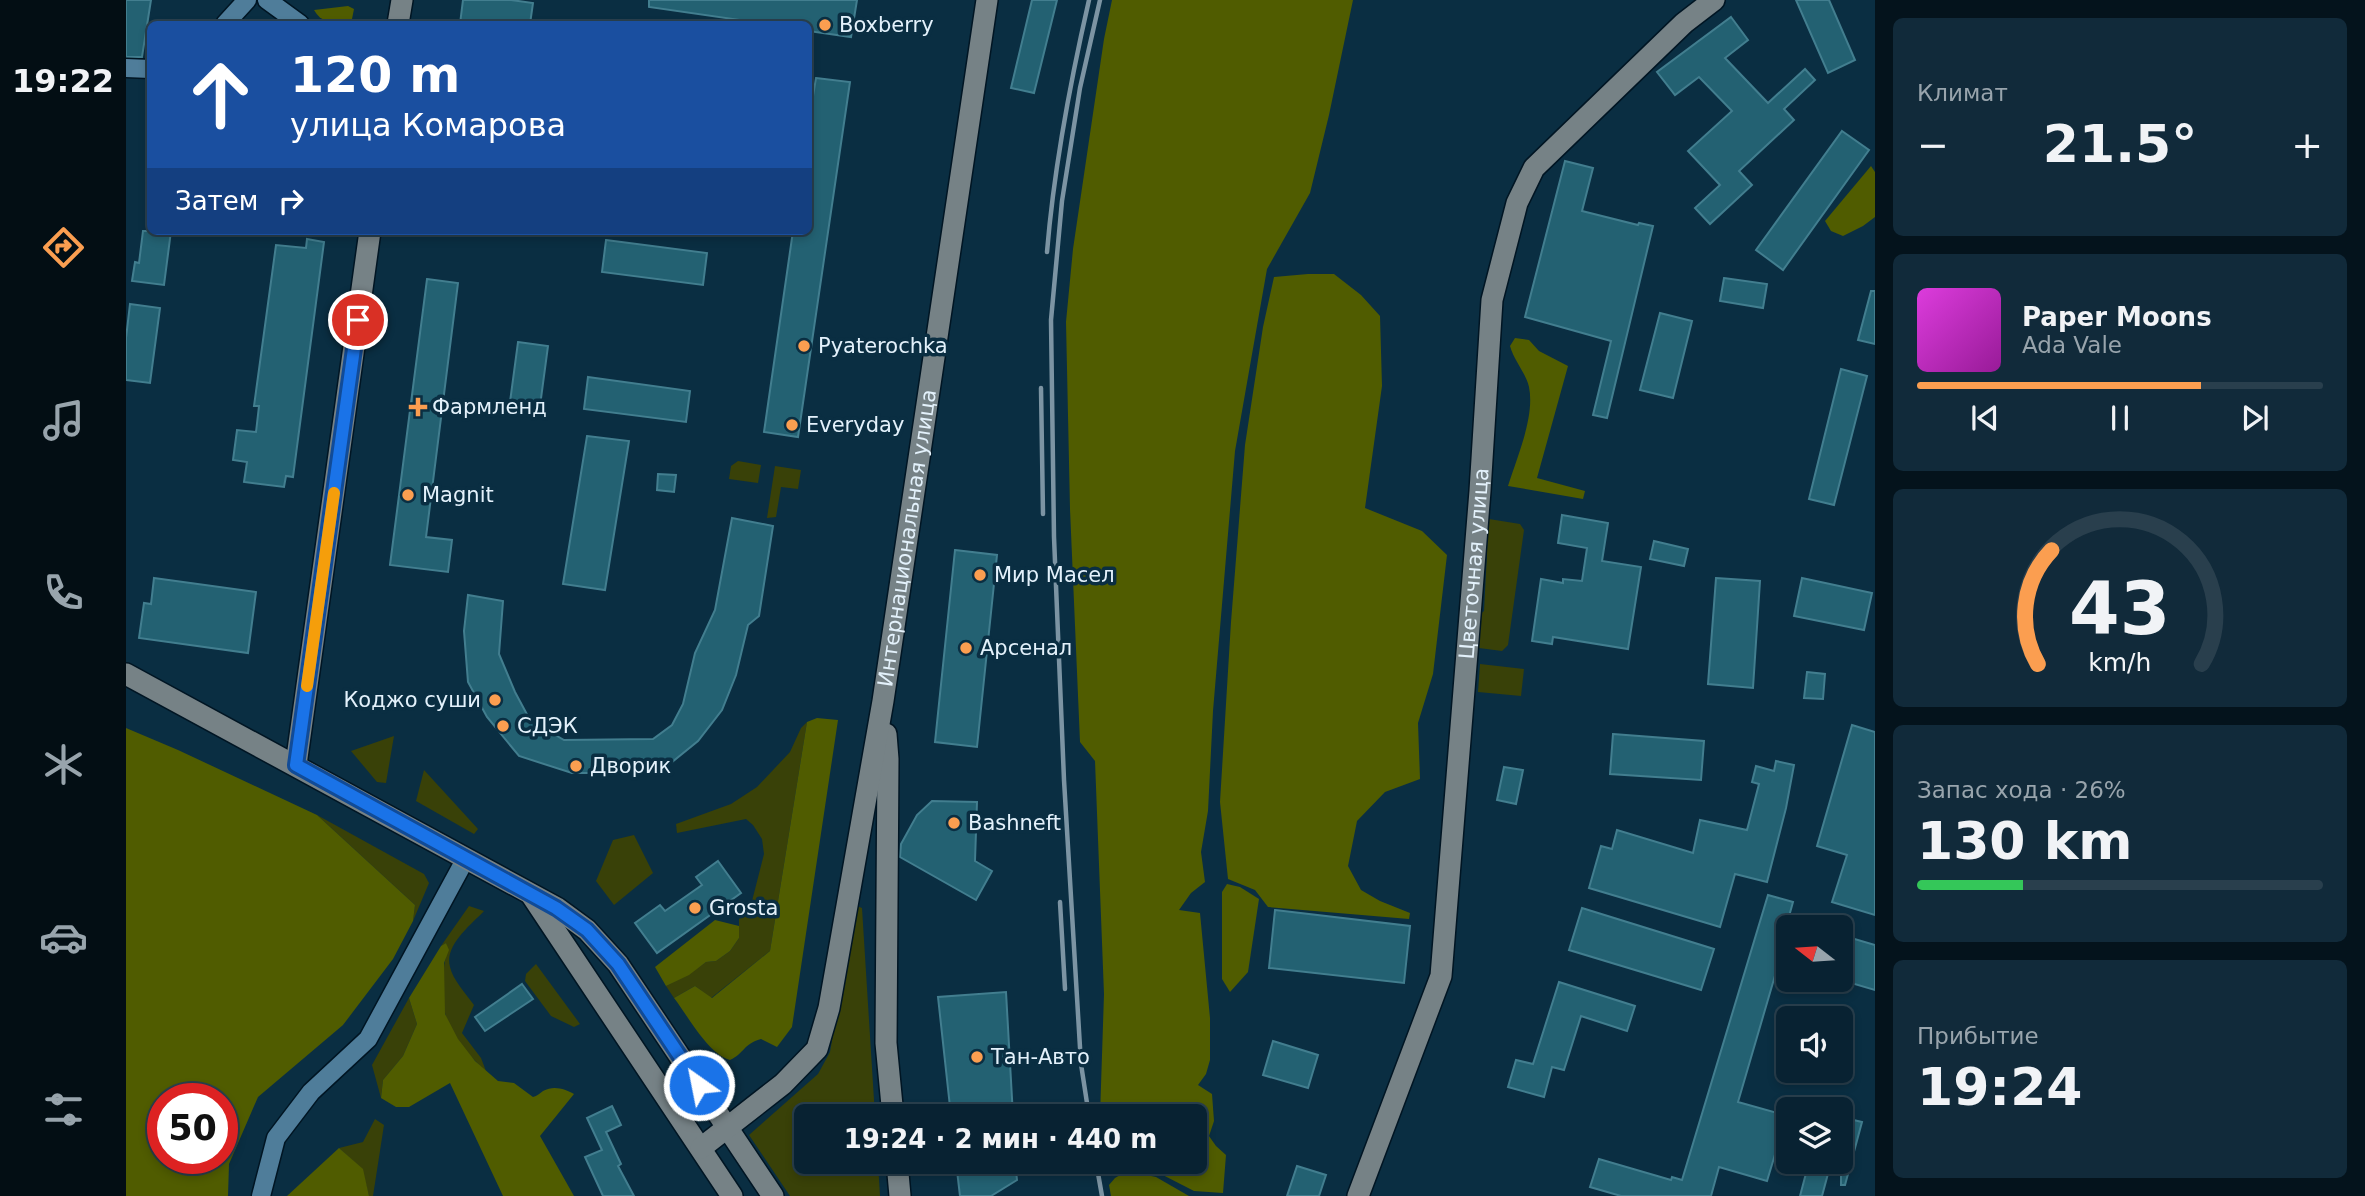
<!DOCTYPE html>
<html lang="ru">
<head>
<meta charset="utf-8">
<style>
	body { margin:0; font-family:"DejaVu Sans",sans-serif; background:#112a3a; color:#f1f3f6; height:100vh; display:flex; flex-direction:column; font-size:26px; white-space:nowrap }
	* { box-sizing:border-box; margin:0 }
	p { font-size:23px; color:#98a4ac }
	.icon { flex:none; width:38px; height:38px; fill:none; stroke:currentColor; stroke-width:2; stroke-linecap:round; stroke-linejoin:round }
	.map { position:relative; flex:1; overflow:hidden }
	.details { display:flex; flex-direction:column; gap:18px; padding:18px; background:#04131c; width:490px }
	.details>* { flex:none }
	.banner { position:absolute; left:21px; top:21px; width:665px; height:214px; border-radius:10px; box-shadow:0 4px 10px #0003,0 0 0 2px #293f4d; background:#1a4fa0; color:#fff; overflow:hidden }
	.needle { width:46px; rotate:287deg }
	.tools { position:absolute; left:1650px; top:915px; display:grid; gap:14px }
	.tools a { display:grid; place-items:center; width:77px; height:77px; border-radius:10px; background:#082232; box-shadow:0 4px 10px #0003,0 0 0 2px #293f4d; font-size:35px }
	.speed { position:absolute; left:21px; top:1083px; display:flex; gap:14px; font-size:35px; font-weight:700; text-align:center }
	.speed>* { display:grid; place-content:center; width:91px; height:91px; border-radius:50%; background:#082232; box-shadow:0 4px 10px #0003,0 0 0 2px #293f4d; line-height:1 }
	.speed .limit { border:10px solid #d22; background:#fff; color:#111 }
	.pin { position:absolute; display:grid; place-items:center; width:60px; height:60px; color:#fff; margin:-30px; border:4px solid #fff; border-radius:50%; box-shadow:0 2px 7px #0007 }
	.me { position:absolute; width:77px; margin:-38px; rotate:327deg; stroke-linejoin:round; filter:drop-shadow(0 0 5px #0008) }
	.turn { display:flex; align-items:center; gap:24px; height:147px; padding:0 28px; font-size:32px }
	.turn .icon { width:91px; height:91px; stroke-width:2.5 }
	.turn b { display:block; font-size:49px; line-height:60px }
	.then { display:flex; align-items:center; height:66px; padding:0 28px; background:#0003; gap:14px; font-size:26px }
	.big { font-size:52px; font-weight:600; line-height:1.1 }
	.details .card { flex:1; display:flex; flex-direction:column; justify-content:center; gap:10px; min-width:0; padding:0 24px; border-radius:10px; background:#112a3a }
	.details .dial { align-items:center; gap:0 }
	.dial svg { height:182px; overflow:visible; fill:none; stroke:#293f4d; stroke-width:7; stroke-linecap:round; text-anchor:middle }
	.dial text { fill:#f1f3f6; stroke:none }
	.song { display:flex; align-items:center; gap:21px }
	.cover { width:84px; height:84px; border-radius:10px; background:linear-gradient(135deg,hsl(300 70% 55%),hsl(300 70% 35%)) }
	.played { height:7px; border-radius:4px; background:linear-gradient(90deg,#fb9e50 70%,#293f4d 70%) }
	.keys { display:flex; justify-content:space-around; direction:ltr }
	.heat { display:flex; justify-content:space-between; align-items:center; font-size:38px; direction:ltr }
	.charge { height:10px; border-radius:5px; background:linear-gradient(90deg,#34c759 26%,#293f4d 0) }
	.trip { position:absolute; left:668px; top:1104px; width:413px; height:70px; border-radius:10px; background:#082232; box-shadow:0 4px 10px #0003,0 0 0 2px #293f4d; font-weight:600; line-height:70px; text-align:center }
	main { display:flex; flex:1; min-height:0 }
	.tabs { display:flex; flex-direction:column; width:126px; justify-content:space-around; align-items:center; background:#030e14; color:#98a4ac }
	.tabs .icon { width:49px; height:49px }
	.tabs .selected { color:#fb9e50 }
	.tabs b { font-size:32px; color:#f1f3f6 }
	.map>svg:first-child { display:block }
	.green { fill:#394108 }
	.forest { fill:#505c00; fill-rule:evenodd }
	.building { fill:#236172; stroke:#427e8f; stroke-width:2 }
	.lines { fill:none; stroke-linecap:round; stroke-linejoin:round }
	.street-casing { stroke:#001523; stroke-width:21 }
	.secondary-casing { stroke:#001523; stroke-width:24 }
	.street { stroke:#4f7d9a; stroke-width:18 }
	.secondary { stroke:#768286; stroke-width:21 }
	.rail { stroke:#7c94a3; stroke-width:4.5 }
	.route-casing { stroke:#114b97; stroke-width:18 }
	.route { stroke:#1a73e8; stroke-width:12 }
	.slow { stroke:#f59e0b; stroke-width:12 }
	.poi-dot { fill:#fb9e50; stroke:#0a2e42; stroke-width:2.5 }
	.labels { text-anchor:middle; stroke-width:7; stroke-linejoin:round; paint-order:stroke }
	.poi-label { font-size:21px; fill:#e3f1fb; stroke:#0a2e42; text-anchor:start }
	.street-label { font-size:21px; fill:#e3f1fb; stroke:#0a2e42 }
</style>
</head>
<body>
<main>
<nav class="tabs">
<b>19:22</b>
<svg class="icon selected" aria-label="directions" viewBox="0 0 24 24"><path d="M12 3l9 9-9 9-9-9zM9 14v-3h6M13 9l2 2-2 2"/></svg>
<svg class="icon" aria-label="music" viewBox="0 0 24 24"><path d="M9 18V5l10-2v13"/><circle cx="6" cy="18" r="3"/><circle cx="16" cy="16" r="3"/></svg>
<svg class="icon" aria-label="phone" viewBox="0 0 24 24"><path d="M5 4h4l2 5-3 2q2 4 5 5l2-3 5 2v4C11 20 4 13 5 4z"/></svg>
<svg class="icon" aria-label="climate" viewBox="0 0 24 24"><path d="M12 3v18M4 7l16 10M4 17L20 7"/></svg>
<svg class="icon" aria-label="car" viewBox="0 0 24 24"><path d="M5 17H2v-5l4-1 3-4h7l3 4 3 1v5h-3M9 17h6M6 11h13"/><circle cx="7" cy="17" r="2"/><circle cx="17" cy="17" r="2"/></svg>
<svg class="icon" aria-label="filters" viewBox="0 0 24 24"><path d="M4 7h16M4 17h16"/><circle cx="9" cy="7" r="2"/><circle cx="15" cy="17" r="2"/></svg>
</nav>
<div class="map">
<svg width="1749" height="1196" viewBox="0 0 1749 1196">
	<rect width="100%" height="100%" fill="#0a2e42"/>
	<!-- green -->
	<g class="green">
		<path d="M612,461L635,465L632,483L603,479L605,466Z"/>
		<path d="M649,466L675,470L672,489L655,487L650,517L641,518Z"/>
		<path d="M1363,519L1394,524L1398,530L1382,645L1376,651L1353,648L1351,645L1352,616L1358,611L1361,554L1354,547L1358,524Z"/>
		<path d="M1354,664L1398,669L1395,696L1352,692Z"/>
		<path d="M681,722L644,951L585,998L569,986L548,998L540,986L563,974L580,962L590,961L604,951L613,938V919L626,901L638,854L636,839L627,825L620,819L551,833L550,824L605,804L631,787L664,752L675,728Z"/>
		<path d="M268,736L260,783L251,782L225,751Z"/>
		<path d="M298,770L352,829L348,834L290,801Z"/>
		<path d="M191,815L298,874L303,883L287,921L289,905Z"/>
		<path d="M508,835L527,873L488,905L470,881L487,840Z"/>
		<path d="M343,906L358,911C345,925 318,945 324,967C327,980 340,994 348,1005L336,1033L355,1058L360,1071C345,1058 323,1033 319,1013C316,1000 318,983 318,969C318,959 323,953 320,943L315,946Z"/>
		<path d="M731,906L736,908L749,1116H681V1162H752L754,1196H664L623,1135L692,1074L704,1052L729,908Z"/>
		<path d="M410,964L454,1024L448,1027L425,1016L399,981L400,974Z"/>
		<path d="M283,998L291,1024L277,1056L257,1080L255,1098L246,1065Z"/>
		<path d="M249,1119L258,1125L247,1196H243L236,1169L213,1148L237,1142Z"/>
	</g>
	<!-- forest -->
	<g class="forest">
		<path d="M986,0H1227L1203,115L1184,193L1141,269L1109,451L1087,711L1082,811L1075,852L1079,882L1065,893L1053,910L1074,913L1084,1018V1060L1080,1074L1072,1085L1086,1094L1088,1121L1083,1136L1090,1146L1100,1155L1097,1193L1068,1191L1029,1171L995,1162H1069V1116H974L978,994L969,761L954,742L944,509L940,322L947,249L978,39Z"/>
		<path d="M222,6L228,9L225,24C210,25 196,24 188,10Z"/>
		<path d="M1745,166L1749,172V217L1737,226L1717,236L1705,231L1699,221Z"/>
		<path d="M1182,274H1208L1235,295L1254,316L1256,386L1239,508L1296,531L1321,555L1307,674L1292,723L1294,779L1259,792L1231,821L1222,866L1235,890L1254,901L1284,913L1283,919L1142,907L1129,890L1102,879L1094,802L1105,622L1119,445L1137,327L1148,277Z"/>
		<path d="M1389,338L1403,340L1413,351L1442,366L1411,478L1459,491L1457,499L1382,486C1391,457 1409,417 1403,387C1400,373 1388,361 1384,346Z"/>
		<path d="M691,718L712,720L666,1027L651,1047L635,1039C617,1044 619,1053 604,1060C582,1054 562,1016 548,998L569,986L586,998L644,951L681,722Z"/>
		<path d="M0,728L52,750L191,815L289,905L287,921L267,959L217,1025L132,1097L103,1164L102,1196H0ZM37,1099H96V1158H37Z"/>
		<path d="M1101,884L1114,887L1133,899L1122,972L1104,992L1096,979V892Z"/>
		<path d="M589,920L613,926V938L604,951L590,961L580,962L563,975L540,986L529,967Z"/>
		<path d="M320,943L323,950L318,963L319,1014L332,1039L349,1061L372,1081L388,1083L407,1097C411,1096 414,1093 417,1091C428,1085 439,1089 448,1094L414,1136L448,1196H377L324,1083L283,1107H270L255,1098L257,1080L277,1056L291,1024L283,998L315,946Z"/>
		<path d="M213,1148L237,1169L243,1196H161Z"/>
		<path d="M1001,1171L1030,1177L1063,1196H985L983,1185L989,1178Z"/>
	</g>
	<!-- building -->
	<g class="building">
		<path d="M0,0H25L16,57H0Z"/>
		<path d="M337,0H385L407,3L404,24H334Z"/>
		<path d="M523,0H731L725,37L682,31V24H641L523,7Z"/>
		<path d="M906,0H931L908,93L885,88Z"/>
		<path d="M1670,0H1703L1729,60L1702,73Z"/>
		<path d="M1605,17L1622,40L1599,58L1642,103L1679,69L1689,80L1658,109L1668,120L1613,171L1626,185L1584,224L1569,208L1594,185L1562,151L1606,111L1573,77L1549,95L1531,72Z"/>
		<path d="M690,78L724,82L672,437L638,432L667,231H682V126Z"/>
		<path d="M1716,131L1743,150L1657,270L1630,250Z"/>
		<path d="M1439,161L1467,168L1456,211L1512,225L1513,223L1527,226L1481,418L1467,415L1485,341L1399,317Z"/>
		<path d="M17,231H45L38,285L6,281L9,262L13,263Z"/>
		<path d="M181,239L198,242L167,477L160,476L158,487L118,482L121,462L107,460L111,430L130,432L133,406H128L150,245L180,248Z"/>
		<path d="M480,240L581,253L577,285L476,272Z"/>
		<path d="M1598,278L1641,284L1637,308L1594,301Z"/>
		<path d="M301,279L332,283L300,537L326,540L322,572L264,565Z"/>
		<path d="M1745,291H1749V344L1732,340Z"/>
		<path d="M4,304L34,308L24,383L0,380V338Z"/>
		<path d="M1534,313L1566,321L1547,398L1514,390Z"/>
		<path d="M392,342L422,346L414,406L384,402Z"/>
		<path d="M1715,369L1741,376L1708,505L1683,499Z"/>
		<path d="M462,377L564,391L560,422L458,409Z"/>
		<path d="M461,436L503,441L479,590L437,584Z"/>
		<path d="M532,474L550,475L548,492L531,490Z"/>
		<path d="M1436,515L1482,523L1476,561L1515,567L1502,649L1427,637L1426,644L1406,641L1415,579L1437,583V579L1456,581L1461,548L1432,543Z"/>
		<path d="M606,518L647,526L633,616L622,625L610,675L596,710L572,741L540,767L503,773H446L393,756L361,717L342,682L338,631L342,595L377,601L373,654L389,692L404,720L438,740L527,739L546,725L557,704L569,653L589,610Z"/>
		<path d="M1528,541L1562,549L1558,566L1524,559Z"/>
		<path d="M829,550L871,555L851,747L809,742Z"/>
		<path d="M28,578L130,592L122,653L13,638L18,603L25,604Z"/>
		<path d="M1590,578L1634,581L1627,688L1582,684Z"/>
		<path d="M1676,578L1746,593L1738,630L1668,616Z"/>
		<path d="M1681,672L1699,674L1697,699L1678,698Z"/>
		<path d="M1726,725L1749,732V915L1706,902L1721,855L1691,846Z"/>
		<path d="M1487,734L1578,741L1575,780L1484,774Z"/>
		<path d="M1650,761L1668,765L1660,808L1641,882L1609,874L1594,927L1463,888L1475,846L1486,849L1491,830L1567,853L1574,820L1621,830L1633,784L1626,782L1630,766L1648,771Z"/>
		<path d="M1378,767L1397,770L1390,804L1371,800Z"/>
		<path d="M806,801L851,802L849,861L866,871L850,900L774,857L775,844L791,815Z"/>
		<path d="M592,861L615,893L531,953L509,923L534,905L539,911L576,885L570,877Z"/>
		<path d="M1642,895L1667,902L1662,920V965L1653,962L1612,1102L1662,1116V1130L1657,1128L1641,1181L1593,1167L1585,1196H1495L1464,1187L1473,1159L1545,1180L1546,1177L1556,1180Z"/>
		<path d="M1456,908L1588,949L1575,990L1443,950Z"/>
		<path d="M1149,910L1284,926L1278,983L1143,968Z"/>
		<path d="M1715,935L1749,945V990L1715,980Z"/>
		<path d="M1433,982L1509,1006L1501,1031L1455,1016L1438,1070L1426,1067L1418,1097L1382,1087L1390,1060L1407,1064Z"/>
		<path d="M396,984L407,999L359,1031L349,1017Z"/>
		<path d="M880,992L887,1116H825L812,997Z"/>
		<path d="M1147,1041L1192,1055L1182,1088L1137,1075Z"/>
		<path d="M486,1106L495,1125L480,1132L495,1164L492,1166L508,1196H477L459,1157L476,1150L461,1118Z"/>
		<path d="M1715,1117L1736,1122L1719,1185H1715V1173L1703,1170L1696,1196H1674L1683,1162H1715Z"/>
		<path d="M830,1162H889L891,1180L865,1196H834Z"/>
		<path d="M1171,1166L1200,1175L1193,1196H1161Z"/>
	</g>
	<g class="lines">
		<defs>
			<g id="street">
				<path d="M141,0L174,24"/>
				<path d="M99,24L121,0"/>
				<path d="M0,68L24,69"/>
				<path d="M135,1196L150,1138L185,1092L242,1039L340,858"/>
			</g>
			<g id="secondary">
				<path d="M272,24L276,0"/>
				<path d="M0,674L431,908L461,930L492,964L647,1196"/>
				<path d="M760,734L762,759L760,1043L767,1116"/>
				<path d="M170,765L244,231"/>
				<path d="M406,896L606,1196"/>
				<path id="s1" d="M575,1148L657,1084L691,1049L703,1008L757,701L861,0"/>
				<path d="M771,1162L774,1196"/>
				<path id="s2" d="M1232,1196L1315,976L1354,491L1366,300L1391,203L1408,168L1558,23L1588,0"/>
			</g>
		</defs>
		<!-- street casing -->
		<use href="#street" class="street-casing"/>
		<!-- secondary casing -->
		<use href="#secondary" class="secondary-casing"/>
		<!-- street -->
		<use href="#street" class="street"/>
		<!-- secondary -->
		<use href="#secondary" class="secondary"/>
		<!-- rail -->
		<g class="rail">
			<path d="M921,252C928,167 944,83 963,0"/>
			<path d="M915,388L917,514"/>
			<path d="M934,902L939,989"/>
			<path d="M963,1116L955,1064L938,780L928,537L925,320L936,201L954,88L974,0"/>
			<path d="M970,1162L976,1196"/>
		</g>
	</g>
	<g class="lines">
		<defs>
			<path id="route" d="M232,320L170,765L430,908L461,930L492,964L573,1085"/>
		</defs>
		<!-- route casing -->
		<use href="#route" class="route-casing"/>
		<!-- route -->
		<use href="#route" class="route"/>
		<!-- slow -->
		<path class="slow" d="M181,686L208,493"/>
	</g>
	<!-- markers -->
	<g class="poi-dot">
		<circle cx="699" cy="25" r="7"/>
		<circle cx="678" cy="346" r="7"/>
		<path d="M288.5 396.5h7v7h7v7h-7v7h-7v-7h-7v-7h7z"/>
		<circle cx="666" cy="425" r="7"/>
		<circle cx="282" cy="495" r="7"/>
		<circle cx="854" cy="575" r="7"/>
		<circle cx="840" cy="648" r="7"/>
		<circle cx="369" cy="700" r="7"/>
		<circle cx="377" cy="726" r="7"/>
		<circle cx="450" cy="766" r="7"/>
		<circle cx="828" cy="823" r="7"/>
		<circle cx="569" cy="908" r="7"/>
		<circle cx="851" cy="1057" r="7"/>
	</g>
	<g class="labels">
		<!-- poi labels -->
		<g class="poi-label">
			<text x="713" y="32">Boxberry</text>
			<text x="692" y="353">Pyaterochka</text>
			<text x="306" y="414">Фармленд</text>
			<text x="680" y="432">Everyday</text>
			<text x="296" y="502">Magnit</text>
			<text x="868" y="582">Мир Масел</text>
			<text x="854" y="655">Арсенал</text>
			<text x="355" y="707" text-anchor="end">Коджо суши</text>
			<text x="391" y="733">СДЭК</text>
			<text x="464" y="773">Дворик</text>
			<text x="842" y="830">Bashneft</text>
			<text x="583" y="915">Grosta</text>
			<text x="865" y="1064">Тан-Авто</text>
		</g>
		<!-- street labels -->
		<g class="street-label">
			<text dy="7" stroke="none"><textPath href="#s1" startOffset="672">Интернациональная улица</textPath></text>
			<text dy="7" stroke="none"><textPath href="#s2" startOffset="649">Цветочная улица</textPath></text>
		</g>
	</g>
</svg>
<div class="tools">
<a><svg class="needle" viewBox="-14 -14 28 28"><path d="M0-13l5 13h-10z" fill="#e53935"/><path d="M0 13l5-13h-10z" fill="#98a4ac"/></svg></a>
<a><svg class="icon" aria-label="sound" viewBox="0 0 24 24"><path d="M4 9h4l5-4v14l-5-4H4zM17 9q2 3 0 6"/></svg></a>
<a><svg class="icon" aria-label="layers" viewBox="0 0 24 24"><path d="M12 4l9 5-9 5-9-5zM3 14l9 5 9-5"/></svg></a>
</div>
<div class="speed"><div class="limit">50</div></div>
<div class="pin" style="left:232px;top:320px;background:#d93025"><svg class="icon" aria-label="arrive" viewBox="0 0 24 24"><path d="M6 21V4h12l-3 4 3 4H6"/></svg></div>
<svg class="me" style="left:573px;top:1085px" viewBox="-20 -20 40 40"><circle r="17" fill="#1a73e8" stroke="#fff" stroke-width="3"/><path d="M0-11L8 9 0 5-8 9z" fill="#fff"/></svg>
<div class="trip">19:24 · 2 мин · 440 m</div>
<div class="banner">
<div class="turn"><svg class="icon" aria-label="ahead" viewBox="0 0 24 24"><path d="M12 20V5M6 11l6-6 6 6"/></svg><div><b>120 m</b>улица Комарова</div></div>
<div class="then">Затем<svg class="icon" aria-label="right" viewBox="0 0 24 24"><path d="M7 20v-9h11M14 6l5 5-5 5"/></svg></div>
</div>
</div>
<section class="details">
<div class="card"><p>Климат</p>
<div class="heat"><a>−</a><b class="big">21.5°</b><a>+</a></div>
</div>
<div class="card">
<div class="song"><i class="cover"></i><div><b>Paper Moons</b><p>Ada Vale</p></div></div>
<div class="played"></div>
<div class="keys"><svg class="icon" aria-label="previous" viewBox="0 0 24 24"><path d="M18 5L8 12l10 7zM5 5v14"/></svg><svg class="icon" aria-label="pause" viewBox="0 0 24 24"><path d="M8 5v14M16 5v14"/></svg><svg class="icon" aria-label="next" viewBox="0 0 24 24"><path d="M6 5l10 7-10 7zM19 5v14"/></svg></div>
</div>
<div class="card dial"><svg viewBox="0 0 100 80">
<path d="M14 69A42 42 0 1 1 86 69"/>
<path d="M14 69A42 42 0 0 1 20 19" stroke="#fb9e50"/>
<text x="50" y="56" font-size="32" font-weight="700">43</text>
<text x="50" y="72" font-size="11">km/h</text>
</svg></div>
<div class="card"><p>Запас хода · 26%</p><b class="big">130 km</b><div class="charge"></div></div>
<div class="card"><p>Прибытие</p><b class="big">19:24</b></div>
</section>
</main>
</body>
</html>
